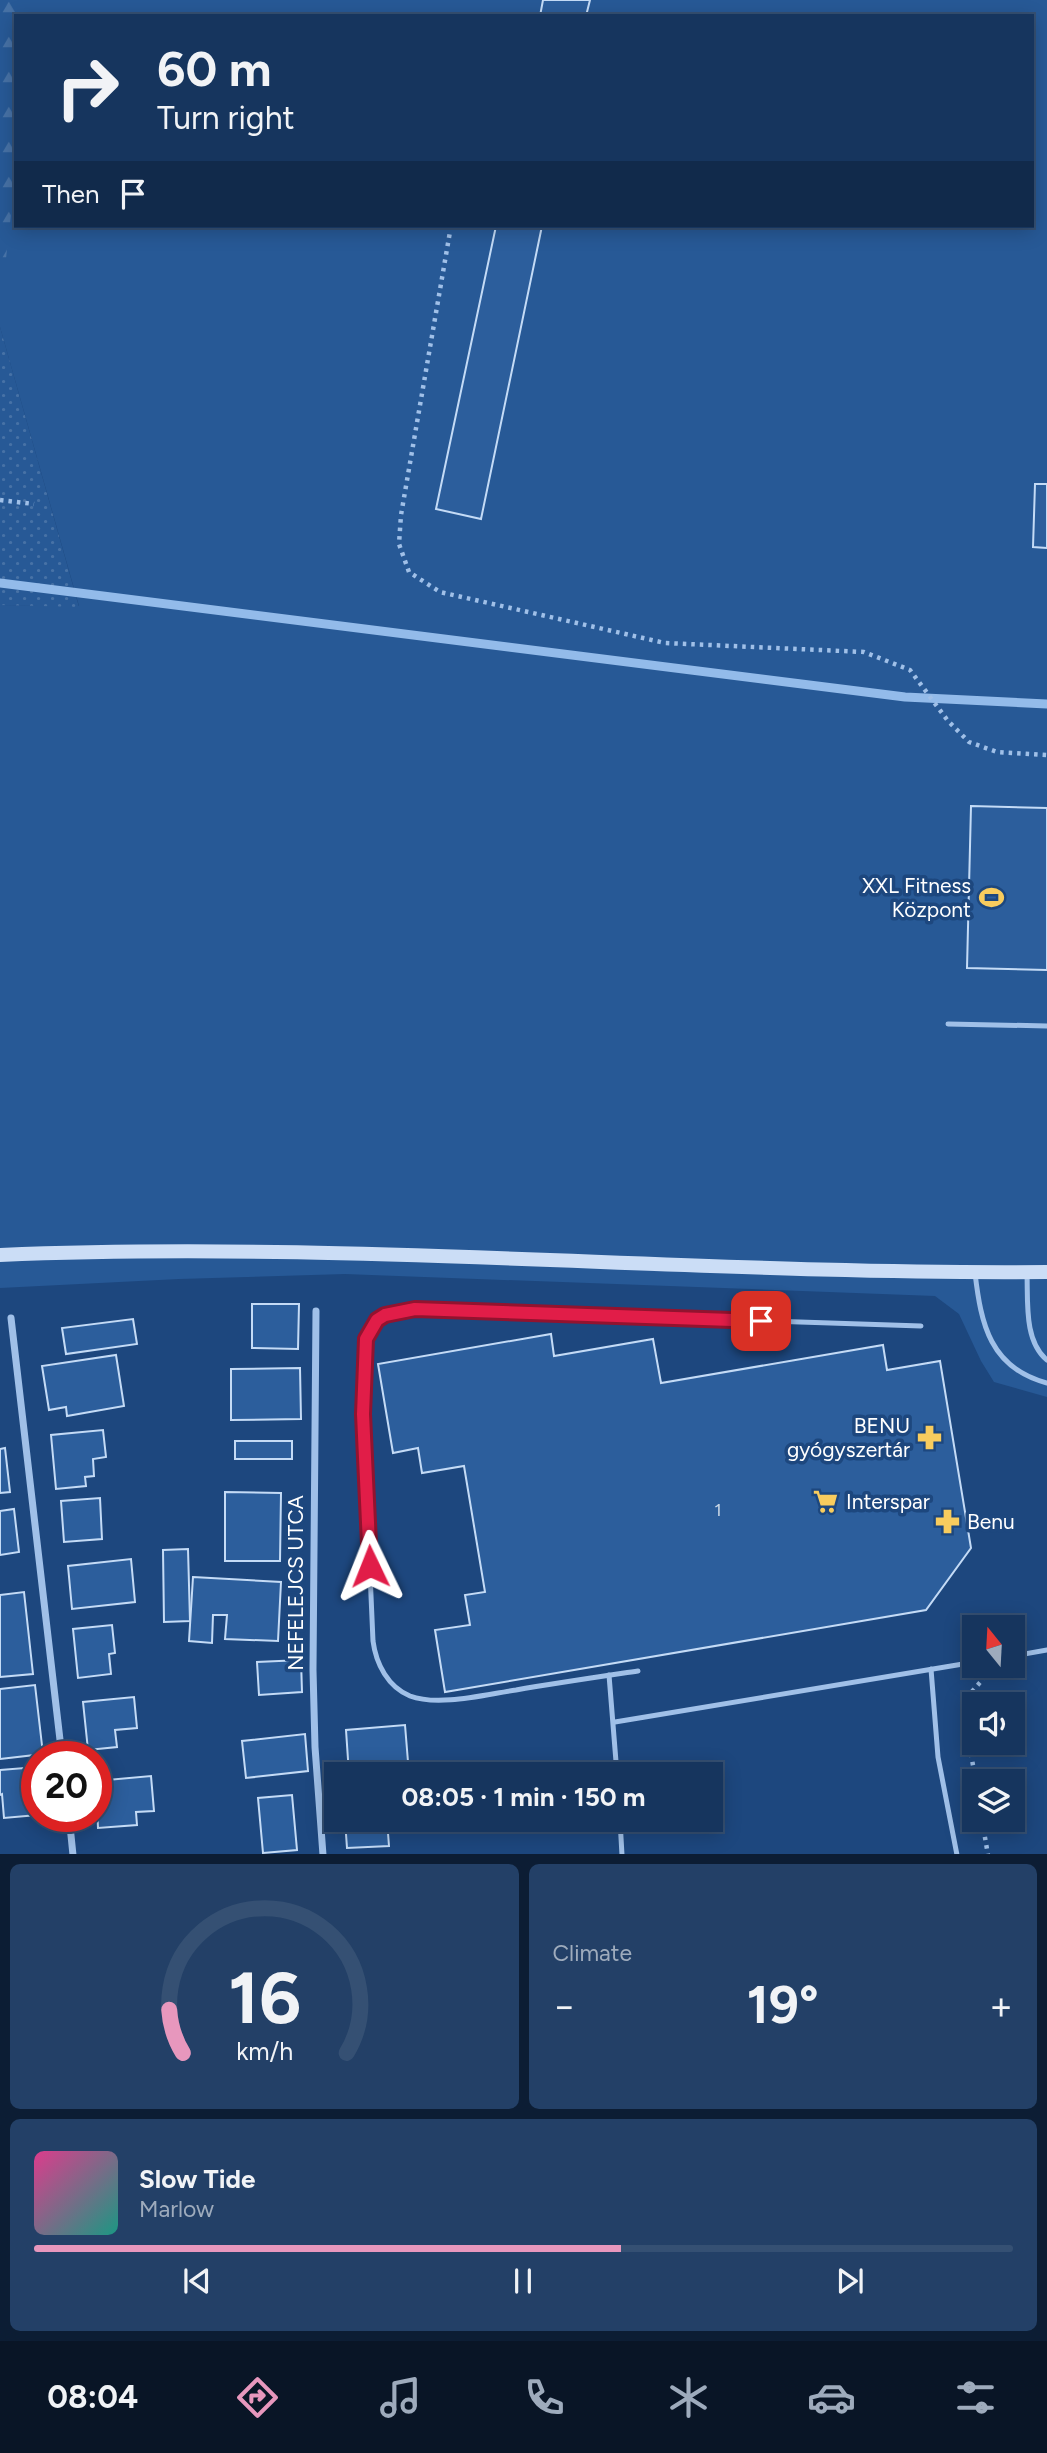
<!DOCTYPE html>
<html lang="en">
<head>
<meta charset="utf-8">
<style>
	body { margin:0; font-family:Figtree,sans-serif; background:#234067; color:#f1f3f6; height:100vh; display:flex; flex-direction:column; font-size:26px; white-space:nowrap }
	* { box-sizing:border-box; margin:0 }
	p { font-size:23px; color:#9eabbc }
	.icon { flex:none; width:38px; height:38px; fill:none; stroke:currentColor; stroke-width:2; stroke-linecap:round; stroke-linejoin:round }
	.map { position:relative; height:1854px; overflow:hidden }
	.details { display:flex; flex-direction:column; gap:10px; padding:10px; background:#0c1d34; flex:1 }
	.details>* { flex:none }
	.guide { position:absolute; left:14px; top:14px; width:1020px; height:214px; border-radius:0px; box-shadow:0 4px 18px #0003,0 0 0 2px #355073; background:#16355e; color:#f1f3f6; overflow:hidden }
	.needle { width:46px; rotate:342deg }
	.tools { position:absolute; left:962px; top:1615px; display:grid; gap:14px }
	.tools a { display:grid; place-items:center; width:63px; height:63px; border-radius:0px; background:#16355e; box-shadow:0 4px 18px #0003,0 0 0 2px #355073; font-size:35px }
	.speed { position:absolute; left:21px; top:1741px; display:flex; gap:14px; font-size:35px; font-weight:700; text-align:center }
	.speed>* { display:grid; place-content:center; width:91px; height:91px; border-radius:50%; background:#16355e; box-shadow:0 4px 18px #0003,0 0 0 2px #355073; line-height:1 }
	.speed .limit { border:10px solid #d22; background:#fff; color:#111 }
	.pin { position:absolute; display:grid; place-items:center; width:60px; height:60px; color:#fff; margin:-30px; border-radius:14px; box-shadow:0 4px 10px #0006 }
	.me { position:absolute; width:77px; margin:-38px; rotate:358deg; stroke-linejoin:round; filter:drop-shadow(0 0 5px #0008) }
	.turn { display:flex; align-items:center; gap:24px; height:147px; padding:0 28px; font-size:32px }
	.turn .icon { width:91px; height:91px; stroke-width:2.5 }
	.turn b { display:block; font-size:49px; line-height:60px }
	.then { display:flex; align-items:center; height:66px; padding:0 28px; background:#0003; gap:14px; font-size:26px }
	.big { font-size:52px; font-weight:700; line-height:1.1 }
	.details .tile { flex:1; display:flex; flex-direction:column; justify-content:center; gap:10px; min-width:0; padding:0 24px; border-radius:10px; background:#234067 }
	.details .dial { align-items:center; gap:0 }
	.dial svg { height:182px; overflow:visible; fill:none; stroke:#355073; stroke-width:7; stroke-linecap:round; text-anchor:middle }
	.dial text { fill:#f1f3f6; stroke:none }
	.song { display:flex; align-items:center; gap:21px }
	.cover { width:84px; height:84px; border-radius:10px; background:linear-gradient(135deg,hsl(330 70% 55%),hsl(170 70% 35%)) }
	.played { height:7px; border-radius:4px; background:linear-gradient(90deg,#e797bd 60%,#355073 60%) }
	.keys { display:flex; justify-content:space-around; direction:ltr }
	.heat { display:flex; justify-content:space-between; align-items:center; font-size:38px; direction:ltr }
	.details .tiles { flex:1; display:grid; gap:10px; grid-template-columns:1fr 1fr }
	.tile:last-child { grid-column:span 2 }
	.trip { position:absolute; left:324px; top:1762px; width:399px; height:70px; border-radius:0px; background:#16355e; box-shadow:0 4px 18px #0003,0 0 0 2px #355073; font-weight:700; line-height:70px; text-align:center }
	.menu { display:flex; height:112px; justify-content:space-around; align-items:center; background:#091526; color:#9eabbc }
	.menu .icon { width:49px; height:49px }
	.menu .current { color:#e797bd }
	.menu b { font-size:32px; color:#f1f3f6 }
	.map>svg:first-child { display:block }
	.grass { fill:#275996; fill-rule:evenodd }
	.forest { fill:url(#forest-firs) }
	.park { fill:url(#park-dots) }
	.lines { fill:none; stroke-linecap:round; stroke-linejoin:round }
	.stream { stroke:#93bbea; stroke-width:9 }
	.building { fill:#2c5e9c; stroke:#c4dbf6; stroke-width:2 }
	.path { stroke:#a0c0e8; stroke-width:4.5; stroke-dasharray:3.5 5; stroke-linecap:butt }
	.lane { stroke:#a0c0e8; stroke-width:5 }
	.street { stroke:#a0c0e8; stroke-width:7 }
	.secondary { stroke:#cbddf6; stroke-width:14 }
	.route-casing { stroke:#92132f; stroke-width:18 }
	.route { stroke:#e11d48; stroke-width:12 }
	.labels { text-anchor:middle; stroke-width:7; stroke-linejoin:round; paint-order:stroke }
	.number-label { font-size:18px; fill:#cad7e6 }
	.poi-label { font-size:21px; fill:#fff; stroke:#1d477e; text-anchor:end }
	.street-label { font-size:21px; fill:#fff; stroke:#1d477e }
</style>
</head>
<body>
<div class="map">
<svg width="1047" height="1855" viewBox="0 0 1047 1855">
	<defs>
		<pattern id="forest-firs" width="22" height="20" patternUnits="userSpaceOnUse" patternTransform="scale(1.75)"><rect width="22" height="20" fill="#275996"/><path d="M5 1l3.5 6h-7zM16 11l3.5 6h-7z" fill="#4772a6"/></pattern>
		<pattern id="park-dots" width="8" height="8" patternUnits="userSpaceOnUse" patternTransform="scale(1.75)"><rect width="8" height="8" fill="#275996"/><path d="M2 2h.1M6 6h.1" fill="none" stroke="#4772a6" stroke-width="1.8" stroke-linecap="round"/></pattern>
	</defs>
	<rect width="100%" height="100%" fill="#1d477e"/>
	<!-- grass -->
	<path class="grass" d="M0,0H1047V1397L994,1382L981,1361L959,1314L935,1296L345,1274L179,1279L0,1288V605L79,606L0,327ZM16,16H1032V226H16Z"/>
	<!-- forest -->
	<path class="forest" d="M0,0H35L33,16H16V171L0,311Z"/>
	<!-- park -->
	<path class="park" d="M0,327L79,607L0,605Z"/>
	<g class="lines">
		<!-- stream -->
		<path class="stream" d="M0,583L905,697L1047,704"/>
	</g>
	<!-- building -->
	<g class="building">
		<path d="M543,0H590L586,16H540Z"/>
		<path d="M496,226H542L481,519L436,509Z"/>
		<path d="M1035,484H1047V548L1033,547Z"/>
		<path d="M971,806L1047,808V970L967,968Z"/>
		<path d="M252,1304H299L298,1349L252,1348Z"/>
		<path d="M133,1319L137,1344L66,1354L62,1328Z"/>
		<path d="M551,1334L554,1356L653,1339L661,1383L883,1345L887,1370L940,1361L971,1548L926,1610L445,1692L435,1630L470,1625L465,1595L485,1592L464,1466L422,1473L418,1448L393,1453L378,1364Z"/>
		<path d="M116,1355L124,1406L67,1416L66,1407L49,1410L42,1366Z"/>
		<path d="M300,1368L301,1419L231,1420V1369Z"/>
		<path d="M103,1430L106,1457L93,1459L94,1476L85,1477L86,1486L56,1489L51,1435Z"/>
		<rect x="235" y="1441" width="57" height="18"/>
		<path d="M5,1448L10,1492L0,1493V1449Z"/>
		<path d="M225,1492L281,1493L280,1561H225Z"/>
		<path d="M100,1498L102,1539L64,1542L61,1501Z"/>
		<path d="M14,1509L19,1552L0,1555V1511Z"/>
		<path d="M188,1549L190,1621L164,1622L163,1550Z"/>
		<path d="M131,1559L135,1602L72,1609L68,1566Z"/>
		<path d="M193,1577L281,1582L278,1641L225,1639L227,1615H213L212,1643L189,1641Z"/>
		<path d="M24,1592L33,1674L0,1677V1595Z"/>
		<path d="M112,1625L115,1653L109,1654L111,1674L78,1678L73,1629Z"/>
		<path d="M301,1660L302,1692L259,1695L257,1662Z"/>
		<path d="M35,1685L43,1754L0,1759V1689Z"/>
		<path d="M134,1697L137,1728L115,1730L117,1747L88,1750L83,1702Z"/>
		<path d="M405,1725L409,1774H349L346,1730Z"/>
		<path d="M305,1734L308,1771L246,1778L242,1741Z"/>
		<path d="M37,1767V1815L4,1818L2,1794L0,1795V1770Z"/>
		<path d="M151,1776L154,1811L136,1812L137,1825L98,1828L96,1781Z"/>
		<path d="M292,1795L297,1850L263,1853L258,1798Z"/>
		<path d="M345,1820H387L389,1846L347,1848Z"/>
	</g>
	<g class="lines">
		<!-- path -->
		<g class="path">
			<path d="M451,226L401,515L399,544L409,572L440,592L665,643L864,652L910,670L948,721L969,742L997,752L1047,755"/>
			<path d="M0,500L34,504"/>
			<path d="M976,1782L964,1715L968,1696L984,1678"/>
			<path d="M982,1820L988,1855"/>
		</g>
		<!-- lane -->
		<g class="lane">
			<path d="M948,1024L1047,1026"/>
			<path d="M975,1273C981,1324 990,1368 1047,1383"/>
			<path d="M1027,1274C1028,1302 1024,1341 1047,1360"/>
			<path d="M1013,1656L1047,1650"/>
			<path d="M931,1669L938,1757L957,1855"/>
			<path d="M638,1671C598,1677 557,1683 516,1690C487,1694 439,1707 410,1696C388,1687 376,1664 373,1641L363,1414L366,1339L377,1320L385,1315L415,1309L921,1326"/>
			<path d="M609,1675L617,1774"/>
			<path d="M615,1722L975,1662"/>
			<path d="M620,1820L622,1855"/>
		</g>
		<!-- street -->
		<g class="street">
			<path d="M316,1311L313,1670L315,1747L323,1855"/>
			<path d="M11,1318L62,1757"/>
			<path d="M69,1816L73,1855"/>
		</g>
		<!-- secondary -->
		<path class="secondary" d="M0,1255C349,1240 698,1275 1047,1272"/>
	</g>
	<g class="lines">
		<defs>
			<path id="route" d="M370,1566L363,1414L366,1339L377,1320L385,1315L415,1309L761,1321"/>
		</defs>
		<!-- route casing -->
		<use href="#route" class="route-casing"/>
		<!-- route -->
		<use href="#route" class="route"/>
	</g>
	<!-- icons -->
	<defs>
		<symbol id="stadium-bare" viewBox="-9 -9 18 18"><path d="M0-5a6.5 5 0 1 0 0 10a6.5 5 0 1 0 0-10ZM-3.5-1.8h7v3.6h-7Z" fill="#f8cc5e" stroke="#1d477e" stroke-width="2.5" paint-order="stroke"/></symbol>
		<symbol id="pharmacy-bare" viewBox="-9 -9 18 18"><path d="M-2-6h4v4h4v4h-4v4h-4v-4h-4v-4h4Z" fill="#f8cc5e" stroke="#1d477e" stroke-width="2.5" paint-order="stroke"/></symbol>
		<symbol id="supermarket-bare" viewBox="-9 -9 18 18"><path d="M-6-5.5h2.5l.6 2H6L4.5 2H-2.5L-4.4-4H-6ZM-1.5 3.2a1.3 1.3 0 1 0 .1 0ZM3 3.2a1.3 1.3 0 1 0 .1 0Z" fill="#f8cc5e" stroke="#1d477e" stroke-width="2.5" paint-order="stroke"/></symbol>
	</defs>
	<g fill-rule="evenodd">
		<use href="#stadium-bare" x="974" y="880" width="35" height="35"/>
		<use href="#pharmacy-bare" x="912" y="1420" width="35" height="35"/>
		<use href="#supermarket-bare" x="808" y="1484" width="35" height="35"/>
		<use href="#pharmacy-bare" x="930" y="1504" width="35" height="35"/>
	</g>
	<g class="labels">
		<!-- number labels -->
		<g class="number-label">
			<text x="718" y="1516">1</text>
		</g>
		<!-- poi labels -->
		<g class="poi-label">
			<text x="971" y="893">XXL Fitness<tspan x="971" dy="24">Központ</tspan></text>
			<text x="910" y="1433">BENU<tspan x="910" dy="24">gyógyszertár</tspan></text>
			<text x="846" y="1509" text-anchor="start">Interspar</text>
			<text x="967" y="1529" text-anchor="start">Benu</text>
		</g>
		<!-- street labels -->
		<g class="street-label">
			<text transform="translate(296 1583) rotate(-90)" y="7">NEFELEJCS UTCA</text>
		</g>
	</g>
</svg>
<div class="tools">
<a><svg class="needle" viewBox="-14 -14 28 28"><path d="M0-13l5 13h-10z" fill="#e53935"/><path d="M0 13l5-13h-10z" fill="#9eabbc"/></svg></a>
<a><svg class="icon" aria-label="sound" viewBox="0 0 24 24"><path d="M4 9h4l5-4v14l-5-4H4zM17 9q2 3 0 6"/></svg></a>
<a><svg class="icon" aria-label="layers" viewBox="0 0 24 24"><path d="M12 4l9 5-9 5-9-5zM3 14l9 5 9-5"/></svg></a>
</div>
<div class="speed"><div class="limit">20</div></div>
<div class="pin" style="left:761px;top:1321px;background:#d93025"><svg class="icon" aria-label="arrive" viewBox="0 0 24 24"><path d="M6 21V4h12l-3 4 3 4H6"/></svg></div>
<svg class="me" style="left:370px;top:1566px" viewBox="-20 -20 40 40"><path d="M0-17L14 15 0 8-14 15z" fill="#e11d48" stroke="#fff" stroke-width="4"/></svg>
<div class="trip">08:05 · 1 min · 150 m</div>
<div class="guide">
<div class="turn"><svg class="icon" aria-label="right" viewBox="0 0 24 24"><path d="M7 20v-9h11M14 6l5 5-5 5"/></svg><div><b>60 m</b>Turn right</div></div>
<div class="then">Then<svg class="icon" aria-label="arrive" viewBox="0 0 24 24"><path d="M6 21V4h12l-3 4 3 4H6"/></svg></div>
</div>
</div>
<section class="details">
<div class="tiles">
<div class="tile dial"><svg viewBox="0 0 100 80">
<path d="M14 69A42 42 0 1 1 86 69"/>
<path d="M14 69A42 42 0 0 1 8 50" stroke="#e797bd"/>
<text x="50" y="56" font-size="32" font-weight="700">16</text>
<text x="50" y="72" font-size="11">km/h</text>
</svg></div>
<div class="tile"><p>Climate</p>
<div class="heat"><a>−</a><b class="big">19°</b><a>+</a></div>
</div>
<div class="tile">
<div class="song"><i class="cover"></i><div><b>Slow Tide</b><p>Marlow</p></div></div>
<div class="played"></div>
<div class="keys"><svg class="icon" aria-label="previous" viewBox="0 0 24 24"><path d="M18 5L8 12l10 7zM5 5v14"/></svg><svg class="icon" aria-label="pause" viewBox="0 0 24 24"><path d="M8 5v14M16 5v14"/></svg><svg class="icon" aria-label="next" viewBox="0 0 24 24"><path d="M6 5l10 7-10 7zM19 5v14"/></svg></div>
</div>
</div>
</section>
<nav class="menu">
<b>08:04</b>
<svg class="icon current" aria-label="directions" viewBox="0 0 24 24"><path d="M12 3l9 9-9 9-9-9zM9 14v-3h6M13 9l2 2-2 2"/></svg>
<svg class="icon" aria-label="music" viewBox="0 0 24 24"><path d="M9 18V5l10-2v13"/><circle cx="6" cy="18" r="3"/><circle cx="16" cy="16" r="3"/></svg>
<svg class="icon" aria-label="phone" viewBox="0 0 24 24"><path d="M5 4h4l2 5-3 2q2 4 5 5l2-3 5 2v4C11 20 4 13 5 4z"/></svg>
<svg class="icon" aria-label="climate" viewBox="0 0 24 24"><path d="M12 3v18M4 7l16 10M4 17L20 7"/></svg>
<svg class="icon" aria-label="car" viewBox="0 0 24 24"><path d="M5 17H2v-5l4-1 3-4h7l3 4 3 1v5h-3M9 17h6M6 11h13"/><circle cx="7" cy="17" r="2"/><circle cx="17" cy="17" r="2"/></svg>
<svg class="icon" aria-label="filters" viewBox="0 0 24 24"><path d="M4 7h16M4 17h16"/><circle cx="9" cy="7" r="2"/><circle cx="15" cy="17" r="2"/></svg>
</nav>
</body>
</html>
